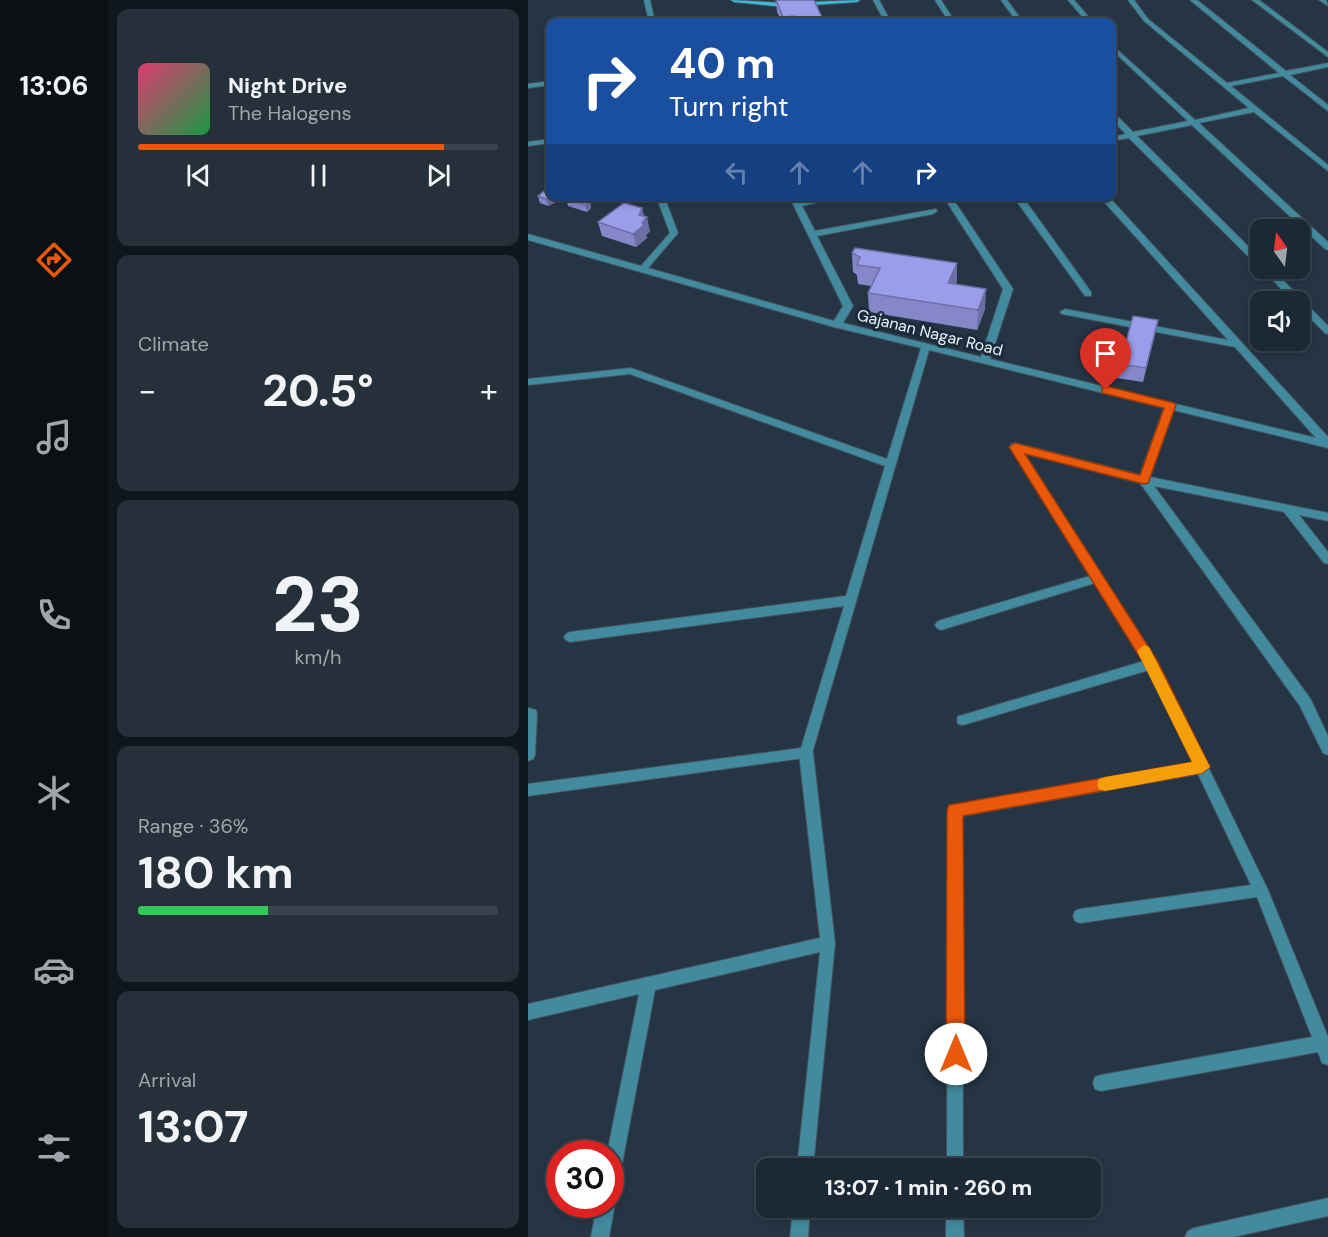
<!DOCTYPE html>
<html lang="en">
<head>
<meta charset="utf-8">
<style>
	body { margin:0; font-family:"DM Sans",sans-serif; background:#25303b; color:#f1f3f6; height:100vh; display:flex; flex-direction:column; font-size:22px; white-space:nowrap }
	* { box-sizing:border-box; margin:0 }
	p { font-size:20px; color:#a0a6ac }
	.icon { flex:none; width:33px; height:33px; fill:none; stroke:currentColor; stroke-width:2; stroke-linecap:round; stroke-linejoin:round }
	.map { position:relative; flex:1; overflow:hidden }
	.drawer { display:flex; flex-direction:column; gap:9px; padding:9px; background:#0f161c; width:420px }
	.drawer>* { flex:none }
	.guide { position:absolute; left:18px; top:18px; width:570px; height:183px; border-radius:12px; box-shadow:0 3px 9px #0003,0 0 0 2px #3a444e; background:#1a4fa0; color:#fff; overflow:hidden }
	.needle { width:39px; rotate:346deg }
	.buttons { position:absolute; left:722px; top:219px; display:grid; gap:12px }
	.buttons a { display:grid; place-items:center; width:60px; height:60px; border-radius:12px; background:#1c2833; box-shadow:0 3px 9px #0003,0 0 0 2px #3a444e; font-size:30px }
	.speed { position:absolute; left:18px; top:1140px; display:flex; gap:12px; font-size:30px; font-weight:700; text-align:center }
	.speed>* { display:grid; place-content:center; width:78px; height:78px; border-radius:50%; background:#1c2833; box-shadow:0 3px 9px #0003,0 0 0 2px #3a444e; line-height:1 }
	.speed .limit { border:9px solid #d22; background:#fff; color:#111 }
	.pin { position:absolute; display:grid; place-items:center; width:51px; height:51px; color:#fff; margin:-62px -26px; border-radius:50% 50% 50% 0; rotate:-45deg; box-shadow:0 0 6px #0007 }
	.pin .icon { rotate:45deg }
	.me { position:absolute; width:66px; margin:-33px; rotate:0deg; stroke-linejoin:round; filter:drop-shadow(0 0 4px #0008) }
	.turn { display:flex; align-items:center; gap:21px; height:126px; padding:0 24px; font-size:27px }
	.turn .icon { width:78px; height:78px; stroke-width:2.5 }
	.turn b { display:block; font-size:42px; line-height:51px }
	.lanes { display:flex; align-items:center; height:57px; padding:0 24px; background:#0003; justify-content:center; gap:30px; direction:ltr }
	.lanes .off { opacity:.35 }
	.big { font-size:45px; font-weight:700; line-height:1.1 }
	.drawer .widget { flex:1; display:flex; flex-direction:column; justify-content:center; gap:9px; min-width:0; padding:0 21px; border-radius:12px; background:#25303b }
	.drawer .dial { align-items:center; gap:0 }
	.dial b { font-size:78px; line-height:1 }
	.song { display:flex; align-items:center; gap:18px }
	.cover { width:72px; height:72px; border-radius:9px; background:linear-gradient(135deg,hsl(340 70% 55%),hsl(140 70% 35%)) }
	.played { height:6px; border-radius:3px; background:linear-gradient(90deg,#ea580c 85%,#3a444e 85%) }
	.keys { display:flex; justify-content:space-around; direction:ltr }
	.heat { display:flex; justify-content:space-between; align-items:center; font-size:33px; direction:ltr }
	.charge { height:9px; border-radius:4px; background:linear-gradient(90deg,#34c759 36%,#3a444e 0) }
	.trip { position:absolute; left:228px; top:1158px; width:345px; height:60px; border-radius:12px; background:#1c2833; box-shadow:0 3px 9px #0003,0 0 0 2px #3a444e; font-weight:700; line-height:60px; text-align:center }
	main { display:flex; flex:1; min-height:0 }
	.tab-bar { display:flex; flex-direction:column; width:108px; justify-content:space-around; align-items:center; background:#0b1014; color:#a0a6ac }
	.tab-bar .icon { width:42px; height:42px }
	.tab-bar .current { color:#ea580c }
	.tab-bar b { font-size:27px; color:#f1f3f6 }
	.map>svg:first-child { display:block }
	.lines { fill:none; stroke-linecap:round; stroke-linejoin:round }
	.service-casing { stroke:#455361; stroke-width:2 }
	.minor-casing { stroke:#455361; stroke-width:2 }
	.secondary-casing { stroke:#455361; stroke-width:2 }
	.service { fill:#428a9d; fill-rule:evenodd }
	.minor { fill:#428a9d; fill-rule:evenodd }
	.secondary { fill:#3abbd9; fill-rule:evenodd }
	.wall { fill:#8587c9 }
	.shaded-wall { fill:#6c6ea4 }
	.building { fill:#9b9dea; stroke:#6c6ea4; stroke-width:1.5 }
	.route { fill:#ea580c; stroke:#983908; stroke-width:1.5 }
	.slow { fill:#f59e0b }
	.labels { text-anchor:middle; stroke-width:6; stroke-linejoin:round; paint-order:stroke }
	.far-street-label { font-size:16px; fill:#e8f2fc; stroke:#1c2b3a }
</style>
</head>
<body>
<main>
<nav class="tab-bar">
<b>13:06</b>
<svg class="icon current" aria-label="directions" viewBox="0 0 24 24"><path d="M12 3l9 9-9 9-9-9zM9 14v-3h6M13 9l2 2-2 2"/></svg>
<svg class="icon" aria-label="music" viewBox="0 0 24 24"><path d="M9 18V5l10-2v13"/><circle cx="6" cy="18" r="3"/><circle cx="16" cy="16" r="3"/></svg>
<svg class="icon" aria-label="phone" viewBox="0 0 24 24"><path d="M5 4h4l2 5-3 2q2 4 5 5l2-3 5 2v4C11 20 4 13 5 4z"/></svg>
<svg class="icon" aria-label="climate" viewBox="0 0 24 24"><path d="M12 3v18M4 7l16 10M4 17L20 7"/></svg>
<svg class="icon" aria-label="car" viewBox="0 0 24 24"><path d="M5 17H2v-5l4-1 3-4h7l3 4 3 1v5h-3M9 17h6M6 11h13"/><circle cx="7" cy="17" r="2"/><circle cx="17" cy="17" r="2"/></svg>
<svg class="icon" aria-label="filters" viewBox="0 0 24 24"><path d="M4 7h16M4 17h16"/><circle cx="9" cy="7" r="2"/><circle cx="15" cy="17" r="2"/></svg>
</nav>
<section class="drawer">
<div class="widget">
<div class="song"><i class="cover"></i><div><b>Night Drive</b><p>The Halogens</p></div></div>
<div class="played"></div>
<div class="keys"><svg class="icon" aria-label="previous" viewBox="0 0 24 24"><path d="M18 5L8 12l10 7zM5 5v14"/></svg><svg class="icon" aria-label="pause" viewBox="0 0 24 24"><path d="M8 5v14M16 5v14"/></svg><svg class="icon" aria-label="next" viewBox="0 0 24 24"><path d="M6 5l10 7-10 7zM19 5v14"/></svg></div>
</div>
<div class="widget"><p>Climate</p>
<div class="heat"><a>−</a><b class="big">20.5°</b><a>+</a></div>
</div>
<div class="widget dial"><b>23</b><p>km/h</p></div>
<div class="widget"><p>Range · 36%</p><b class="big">180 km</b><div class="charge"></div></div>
<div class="widget"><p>Arrival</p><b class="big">13:07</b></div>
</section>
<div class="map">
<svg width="800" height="1237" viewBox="0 0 800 1237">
	<rect width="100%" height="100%" fill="#263544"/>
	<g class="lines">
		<defs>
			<g id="service">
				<path d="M278,747L283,749L285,753L307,943L285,1168H269L292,952L127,990L91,1180L88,1186L82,1188V1154H79L111,994L0,1020V1004L292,938L271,753L273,749Z"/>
				<path d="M82,1197L87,1204L81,1237H63L69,1204H82Z"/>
				<path d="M265,1208H282L280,1237H262Z"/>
			</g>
			<g id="minor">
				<path d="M116,0H122L127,22H121Z"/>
				<path d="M345,0H351L363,22H357Z"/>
				<path d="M407,0H413L427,22H421Z"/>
				<path d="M473,0H479L495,22H489Z"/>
				<path d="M540,0H546L565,22H559Z"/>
				<path d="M600,0H606L620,19L699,83L751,73L662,0H669L758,71L800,63V67L762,75L800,105V111L755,76L703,86L800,165V171L726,112L671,123L800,242V250L797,249L664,125L609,136L732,258V266L729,265L601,138L584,141V137L598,134L584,120V114H587L605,132L660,121L584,50V45L667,120L721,108L616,21Z"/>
				<path d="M724,0H731L800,52V57Z"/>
				<path d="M791,0H798L800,6Z"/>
				<path d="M22,81V85L0,88V84Z"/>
				<path d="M22,139V143L0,146V142Z"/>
				<path d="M128,196H136L150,233L120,268L306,321L315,306L261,196H269L272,202L298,196H317L274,206L287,231L408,209L409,211L405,214L289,236L325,306L315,323L453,357L475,289L415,196H423L485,289L462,359L788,438L707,347L534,314L532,312L537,309L700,340L571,196H580L800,437V448L645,410L622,477L800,513V521L771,515L800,552V564L796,563L756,512L626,486L782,698L800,736V755L795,753L772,706L612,483L496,453L630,664L740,890L800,1037V1065L794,1063L790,1052L573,1091L567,1089L565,1083L567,1077L573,1075L784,1037L729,897L552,923L547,921L545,916L547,911L552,909L723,885L670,774L434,816L435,1168H419L420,811L422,807L665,763L621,670L435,725L430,724L429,720L430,716L435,715L616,661L567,583L413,630L409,628L407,625L409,622L413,620L562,576L482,447L483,444L487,443L612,475L636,408L401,350L283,757L0,796V784L273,748L316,606L42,642L38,640L36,637L38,634L42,632L318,596L357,466L102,374L0,385V379L103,368L359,459L393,348L306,327L0,240V234L113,266L142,233Z"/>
				<path d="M485,196H494L563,292V296H557Z"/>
				<path d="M734,268H743L800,326V334L797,333L771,307V302H765Z"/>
				<path d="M0,708L8,710L9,714L7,755L5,759L0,761Z"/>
				<path d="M800,1198V1216L705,1237H657L660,1231L666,1228Z"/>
				<path d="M418,1208H435L436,1237H418Z"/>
			</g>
			<path id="secondary" d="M203,0L256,3L332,0L329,2L256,7L206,2Z"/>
		</defs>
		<!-- service casing -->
		<use href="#service" class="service-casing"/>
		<!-- minor casing -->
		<use href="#minor" class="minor-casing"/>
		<!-- secondary casing -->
		<use href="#secondary" class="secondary-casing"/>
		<!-- service -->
		<use href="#service" class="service"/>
		<!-- minor -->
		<use href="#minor" class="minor"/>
		<!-- secondary -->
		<use href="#secondary" class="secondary"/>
	</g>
	<!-- wall -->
	<g class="wall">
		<path d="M248,0L296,22H254L249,12Z"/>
		<path d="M10,196L33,200L20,206L12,203Z"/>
		<path d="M38,199L62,201L63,208L59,212L40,206Z"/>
		<path d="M114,208L116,217L122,231L118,235L119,238L108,247L74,236L70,222Z"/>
		<path d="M324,253L429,263L428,284L457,309L449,330L341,312L340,293L343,286L330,284L329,275L325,272Z"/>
		<path d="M630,320L615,382L589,378L592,364Z"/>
	</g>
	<!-- shaded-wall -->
	<g class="shaded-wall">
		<path d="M266,16L267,22H256L255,17Z"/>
		<path d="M24,196H32L33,200L20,206L18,199Z"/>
		<path d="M62,201L63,208L59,212L57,205Z"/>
		<path d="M114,208L117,219L119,217L122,231L118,235L119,238L108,247L105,234L111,215Z"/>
		<path d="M429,263V282L420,303V283Z"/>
		<path d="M458,289L457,309L449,330L450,310Z"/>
		<path d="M630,320L627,334L615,382L618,368Z"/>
	</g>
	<!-- building -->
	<g class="building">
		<path d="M248,0H286L296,22H269L266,16L255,17Z"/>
		<path d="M20,98H22V112H21Z"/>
		<path d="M21,187L22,188V196H24L18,199L10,196Z"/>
		<path d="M42,196H46L62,201L57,205L38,199Z"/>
		<path d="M96,203L114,208L111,215L119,217L114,223L116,225L105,234L70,222Z"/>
		<path d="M327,248L429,263L420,283L458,289L450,310L340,293L352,268L329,265L332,257L324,253Z"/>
		<path d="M605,316L630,320L618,368L592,364Z"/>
	</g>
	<!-- route -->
	<path class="route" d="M578,386L646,403L648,405L620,483L616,484L497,454L629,660L682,767L674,773L435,816L437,1054L434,1060L428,1063L421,1060L418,1054L419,810L421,805L664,762L618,667L481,447L487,443L612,475L636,408L574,393V387Z"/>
	<!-- slow -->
	<path class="slow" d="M616,645L621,647L682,767L674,773L577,791L571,789L569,784L571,779L577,777L664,762L609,651Z"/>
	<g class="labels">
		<!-- far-street labels -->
		<g class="far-street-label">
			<text transform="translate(402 332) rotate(14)" y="6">Gajanan Nagar Road</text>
		</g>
	</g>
</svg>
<div class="buttons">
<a><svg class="needle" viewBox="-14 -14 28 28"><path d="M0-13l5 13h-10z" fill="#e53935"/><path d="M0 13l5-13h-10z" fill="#a0a6ac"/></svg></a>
<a><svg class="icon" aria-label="sound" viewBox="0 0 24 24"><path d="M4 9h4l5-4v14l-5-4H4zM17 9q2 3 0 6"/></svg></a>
</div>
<div class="speed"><div class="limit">30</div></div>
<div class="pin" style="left:578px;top:390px;background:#d93025"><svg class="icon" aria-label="arrive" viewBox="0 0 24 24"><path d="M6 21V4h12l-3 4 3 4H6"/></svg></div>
<svg class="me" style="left:428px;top:1054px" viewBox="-20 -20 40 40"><circle r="19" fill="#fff"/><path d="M0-13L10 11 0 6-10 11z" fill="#ea580c"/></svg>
<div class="trip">13:07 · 1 min · 260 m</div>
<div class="guide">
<div class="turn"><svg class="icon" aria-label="right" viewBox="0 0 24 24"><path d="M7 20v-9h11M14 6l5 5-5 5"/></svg><div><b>40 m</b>Turn right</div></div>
<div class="lanes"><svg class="icon off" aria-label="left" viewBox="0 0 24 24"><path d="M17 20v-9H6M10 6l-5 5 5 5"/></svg><svg class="icon off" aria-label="ahead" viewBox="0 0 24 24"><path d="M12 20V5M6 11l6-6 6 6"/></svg><svg class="icon off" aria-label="ahead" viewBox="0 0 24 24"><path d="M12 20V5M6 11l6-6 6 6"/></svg><svg class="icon" aria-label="right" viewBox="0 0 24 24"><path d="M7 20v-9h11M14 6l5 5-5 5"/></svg></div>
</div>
</div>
</main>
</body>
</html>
